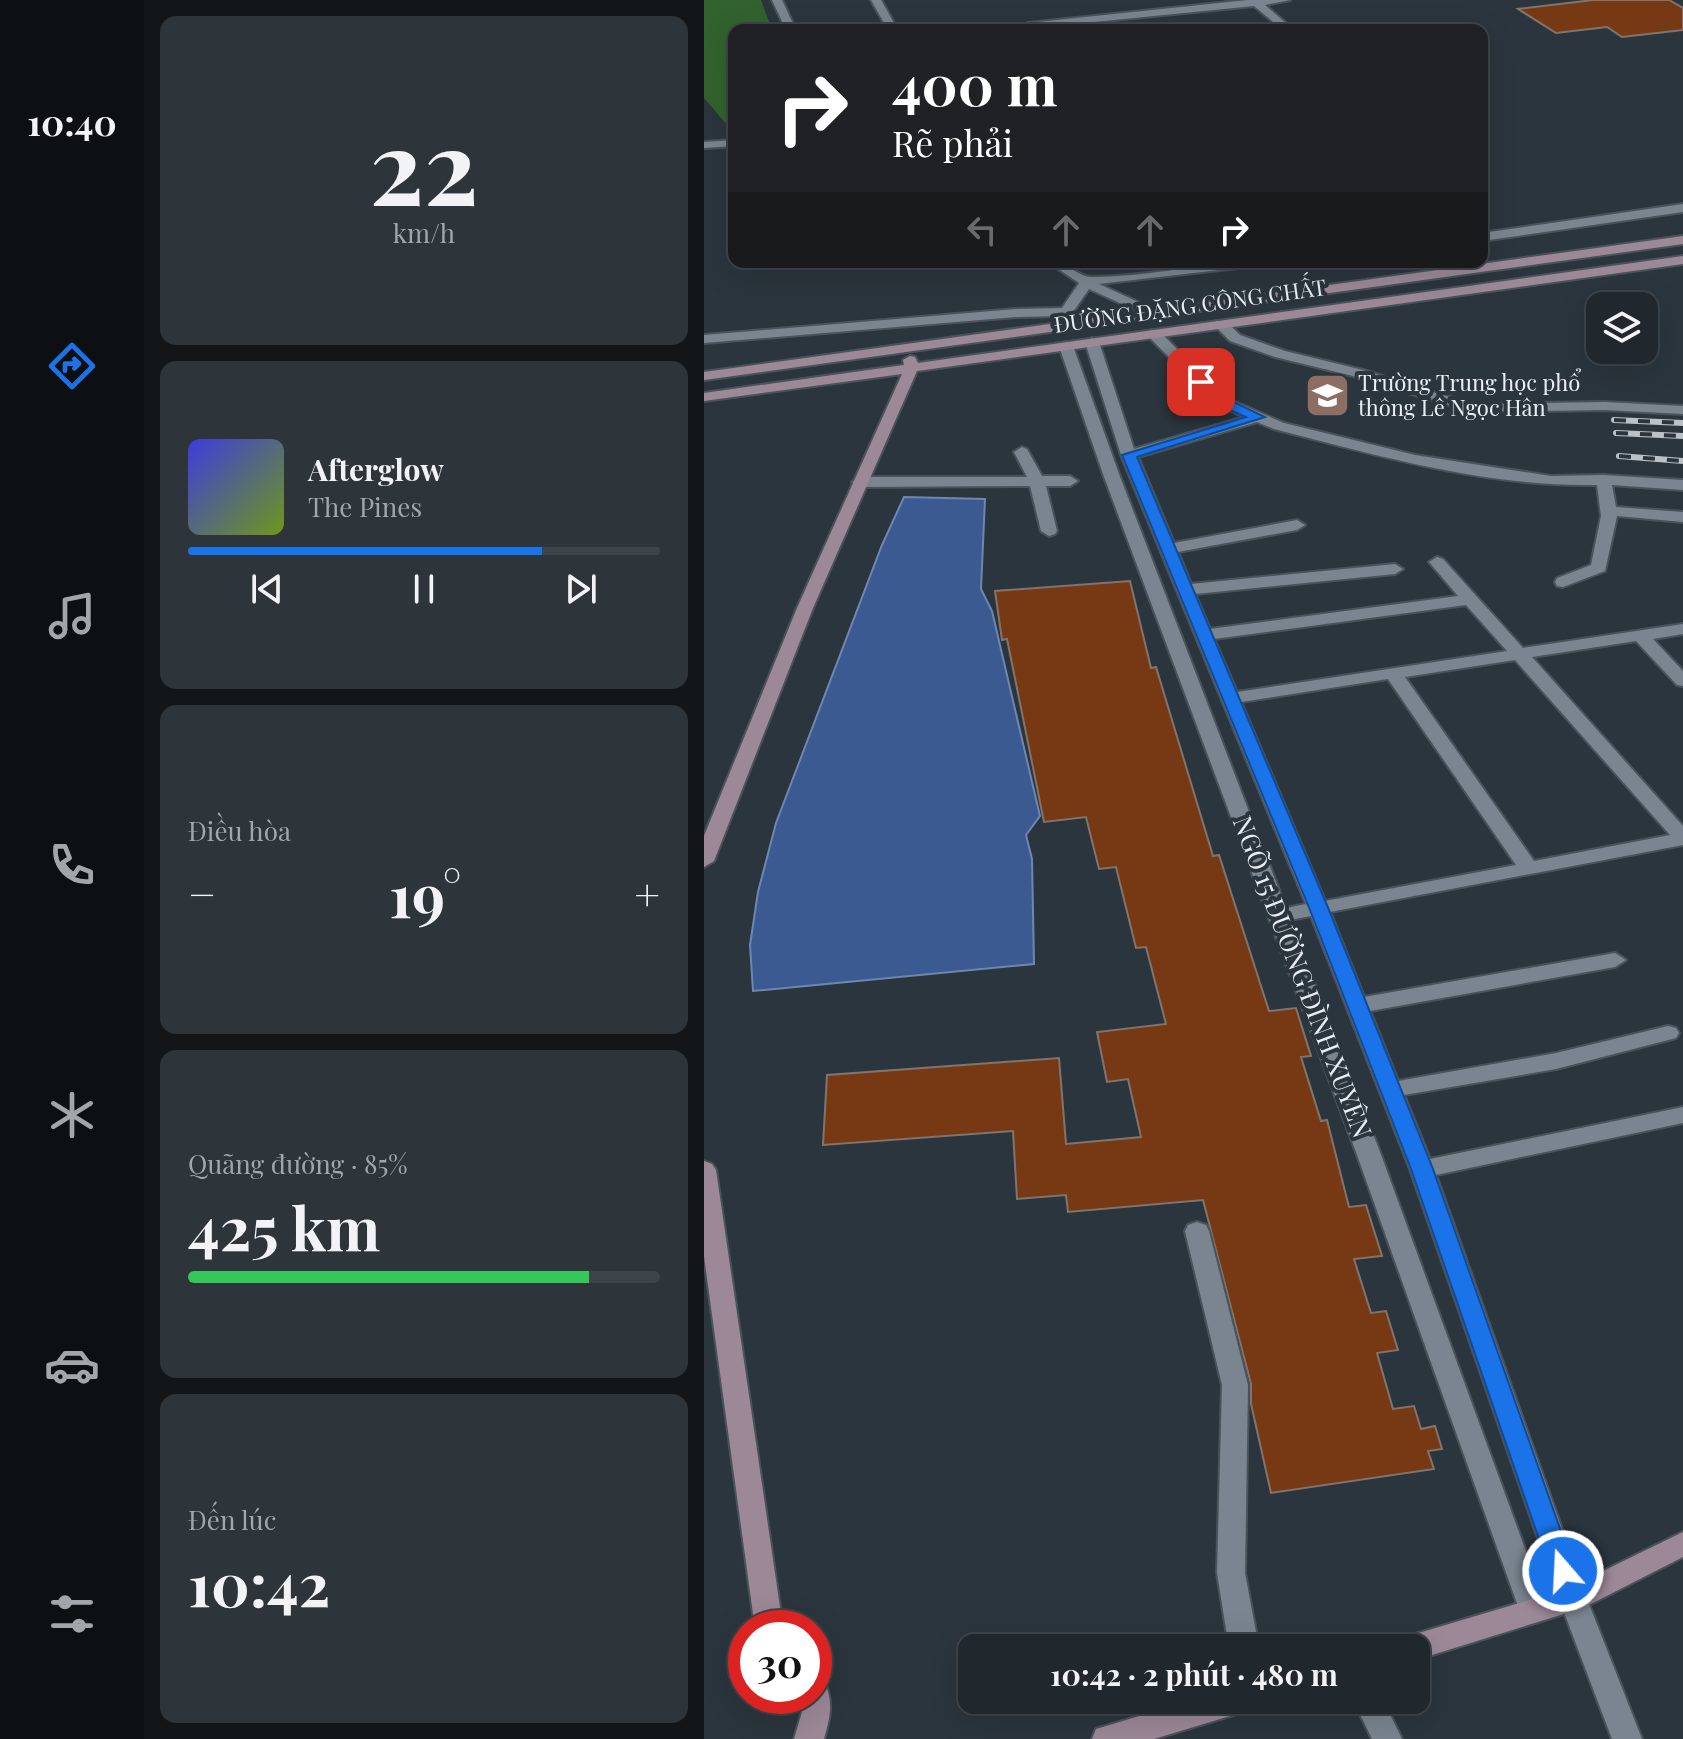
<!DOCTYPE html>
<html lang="vi">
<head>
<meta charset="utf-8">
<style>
	body { margin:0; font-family:"Playfair Display",serif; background:#2d343a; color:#f1f3f6; height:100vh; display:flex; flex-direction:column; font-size:30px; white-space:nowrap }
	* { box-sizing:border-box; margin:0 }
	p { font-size:26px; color:#a2a6aa }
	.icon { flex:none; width:44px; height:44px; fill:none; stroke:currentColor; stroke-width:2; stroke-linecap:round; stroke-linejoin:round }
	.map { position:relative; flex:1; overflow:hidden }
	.sheet { display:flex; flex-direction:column; gap:16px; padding:16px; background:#121619; width:560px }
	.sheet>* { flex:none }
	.top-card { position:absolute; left:24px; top:24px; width:760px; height:244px; border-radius:16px; box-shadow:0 8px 32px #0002,0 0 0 2px #3d444a; background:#202124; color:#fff; overflow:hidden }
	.fabs { position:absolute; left:882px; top:292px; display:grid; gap:16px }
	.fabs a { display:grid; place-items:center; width:72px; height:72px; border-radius:16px; background:#20282e; box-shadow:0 8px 32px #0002,0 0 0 2px #3d444a; font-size:40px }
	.speed { position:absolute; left:24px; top:1610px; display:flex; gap:16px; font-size:40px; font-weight:700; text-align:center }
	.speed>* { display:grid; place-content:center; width:104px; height:104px; border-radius:50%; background:#20282e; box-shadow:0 8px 32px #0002,0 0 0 2px #3d444a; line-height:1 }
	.speed .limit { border:12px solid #d22; background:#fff; color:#111 }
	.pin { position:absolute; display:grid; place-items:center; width:68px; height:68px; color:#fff; margin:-34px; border-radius:16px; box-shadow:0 4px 12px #0006 }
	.me { position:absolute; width:88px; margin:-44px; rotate:341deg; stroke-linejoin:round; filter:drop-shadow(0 0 6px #0008) }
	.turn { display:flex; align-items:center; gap:28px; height:168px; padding:0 32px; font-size:36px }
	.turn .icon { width:104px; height:104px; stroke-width:2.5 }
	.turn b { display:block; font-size:56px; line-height:68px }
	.lanes { display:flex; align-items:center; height:76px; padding:0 32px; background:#0003; justify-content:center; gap:40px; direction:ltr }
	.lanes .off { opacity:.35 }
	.big { font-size:60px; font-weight:700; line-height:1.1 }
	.sheet .tile { flex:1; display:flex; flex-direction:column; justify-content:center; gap:12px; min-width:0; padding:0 28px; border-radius:16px; background:#2d343a }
	.sheet .dial { align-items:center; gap:0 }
	.dial b { font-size:104px; line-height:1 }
	.song { display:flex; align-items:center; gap:24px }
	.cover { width:96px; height:96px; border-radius:12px; background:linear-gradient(135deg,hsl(240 70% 55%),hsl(80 70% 35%)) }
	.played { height:8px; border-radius:4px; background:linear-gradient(90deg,#1a73e8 75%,#3d444a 75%) }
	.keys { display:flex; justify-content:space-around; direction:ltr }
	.heat { display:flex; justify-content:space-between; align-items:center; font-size:44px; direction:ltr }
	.charge { height:12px; border-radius:6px; background:linear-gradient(90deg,#34c759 85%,#3d444a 0) }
	.trip { position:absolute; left:254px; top:1634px; width:472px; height:80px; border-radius:16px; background:#20282e; box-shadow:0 8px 32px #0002,0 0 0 2px #3d444a; font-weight:700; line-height:80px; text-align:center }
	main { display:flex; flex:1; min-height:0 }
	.menu { display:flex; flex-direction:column; width:144px; justify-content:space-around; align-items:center; background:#0d1012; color:#a2a6aa }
	.menu .icon { width:56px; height:56px }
	.menu .selected { color:#1a73e8 }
	.menu b { font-size:36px; color:#f1f3f6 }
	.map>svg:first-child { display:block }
	.green { fill:#32622e }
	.water { fill:#3b5a92; stroke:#6f86af; stroke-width:2 }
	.building { fill:#773913; stroke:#81746d; stroke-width:2 }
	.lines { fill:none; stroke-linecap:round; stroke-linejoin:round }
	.street-casing { stroke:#4a535a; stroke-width:4 }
	.secondary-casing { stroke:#4a535a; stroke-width:4 }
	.street { fill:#7a858f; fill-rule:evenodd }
	.secondary { fill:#9c8897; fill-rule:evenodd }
	.rail-casing { stroke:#bac1c7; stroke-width:6 }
	.rail { stroke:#2b353d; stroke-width:4; stroke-dasharray:12; stroke-linecap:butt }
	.route { fill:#1a73e8; stroke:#114b97; stroke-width:2 }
	.labels { text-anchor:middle; stroke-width:8; stroke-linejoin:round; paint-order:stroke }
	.far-street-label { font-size:22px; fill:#e8eef4; stroke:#2b353d }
	.far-poi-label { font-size:22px; fill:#e8eef4; stroke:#2b353d; text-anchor:start }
	.street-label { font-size:26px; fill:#e8eef4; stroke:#2b353d }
</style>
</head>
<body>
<main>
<nav class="menu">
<b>10:40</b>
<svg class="icon selected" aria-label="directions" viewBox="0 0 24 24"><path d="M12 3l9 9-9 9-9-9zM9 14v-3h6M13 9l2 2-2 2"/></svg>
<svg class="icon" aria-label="music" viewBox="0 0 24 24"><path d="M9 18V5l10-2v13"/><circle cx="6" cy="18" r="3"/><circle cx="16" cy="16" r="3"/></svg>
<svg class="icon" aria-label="phone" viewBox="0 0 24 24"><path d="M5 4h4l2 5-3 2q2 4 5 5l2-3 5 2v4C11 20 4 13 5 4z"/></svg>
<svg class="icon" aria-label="climate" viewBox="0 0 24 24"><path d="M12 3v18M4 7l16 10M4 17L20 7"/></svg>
<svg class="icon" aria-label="car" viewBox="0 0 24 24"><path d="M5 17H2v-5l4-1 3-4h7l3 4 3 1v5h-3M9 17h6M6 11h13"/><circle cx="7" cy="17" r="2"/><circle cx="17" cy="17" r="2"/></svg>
<svg class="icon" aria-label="filters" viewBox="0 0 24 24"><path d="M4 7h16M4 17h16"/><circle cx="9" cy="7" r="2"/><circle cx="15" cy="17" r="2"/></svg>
</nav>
<section class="sheet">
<div class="tile dial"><b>22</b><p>km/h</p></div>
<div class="tile">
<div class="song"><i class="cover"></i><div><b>Afterglow</b><p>The Pines</p></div></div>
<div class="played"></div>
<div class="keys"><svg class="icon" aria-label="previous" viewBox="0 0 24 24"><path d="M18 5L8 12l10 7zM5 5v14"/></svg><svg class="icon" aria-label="pause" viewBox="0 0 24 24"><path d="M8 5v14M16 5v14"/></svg><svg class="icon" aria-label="next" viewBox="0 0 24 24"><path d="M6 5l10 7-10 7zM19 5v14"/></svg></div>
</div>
<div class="tile"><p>Điều hòa</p>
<div class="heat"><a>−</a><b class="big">19°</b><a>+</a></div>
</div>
<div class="tile"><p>Quãng đường · 85%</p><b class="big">425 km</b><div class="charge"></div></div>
<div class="tile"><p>Đến lúc</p><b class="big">10:42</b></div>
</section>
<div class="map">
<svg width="979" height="1739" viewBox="0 0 979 1739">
	<rect width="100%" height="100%" fill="#2b353d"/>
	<!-- green -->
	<path class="green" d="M0,0H57L68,30H30V125L24,126L0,98Z"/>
	<!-- water -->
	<path class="water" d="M200,497L281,499L277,589L288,611L336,816L322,835L328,859L330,964L49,991L46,945L54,892L72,823L178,545Z"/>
	<!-- building -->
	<g class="building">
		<path d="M889,0H965L979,8V30L918,37L903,27L852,33L814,9Z"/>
		<path d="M426,581L447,668L452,667L509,856L515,855L565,1011L592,1008L607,1056L597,1057L617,1121L623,1120L645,1207L662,1205L678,1256L650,1259L667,1313L682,1311L694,1350L673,1353L689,1409L710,1406L717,1429L731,1426L738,1449L724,1451L730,1469L567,1493L547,1404V1384L499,1200L364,1212L362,1195L313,1199L309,1131L119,1145L123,1075L355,1058L362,1144L437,1137L424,1079L403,1082L393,1032L462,1024L442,947L432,948L412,867L395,869L382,817L340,822L303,639L298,640L291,591Z"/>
	</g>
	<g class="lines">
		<defs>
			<g id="street">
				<path d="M68,0H78L92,30H82Z"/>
				<path d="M167,0H177L194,30H184Z"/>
				<path d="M544,0H586L561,5L590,30H579L550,6L310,30L324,23Z"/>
				<path d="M30,140V146L0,148V142Z"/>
				<path d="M979,204V212L778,241V233Z"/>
				<path d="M344,262C365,262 375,278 389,277C445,277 500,262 556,262L550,266L395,284L456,312V318L451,319L385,289L369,312L378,326L371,330L366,329L358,316L312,317L0,343V335L312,309L358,308L375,283Z"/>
				<path d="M512,321H522L536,335L581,351L659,370L768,404L901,402L979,406V414L901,410L767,412L649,376L571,357L526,341L512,327Z"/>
				<path d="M450,330L455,331L522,398L580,423L711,455L847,476L900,475L979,480V490L908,485L912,507L979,512V522L913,516L901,571L859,587L853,586L851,582L853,578L887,565L897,516L893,485C783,487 675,456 570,429L553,422L434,457L470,543L593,520L601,525L593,530L474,552L487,584L691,564L699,569L691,574L491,594L506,629L754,596L725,562L733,557L739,559L819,648L979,624V634L949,639L979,671V686L973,685L932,641L828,657L979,826V845L626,912L660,997L911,953L922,960L911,967L666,1011L694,1081L852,1053L964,1026L972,1028L975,1033L972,1038L852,1069L700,1095L726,1159L979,1107V1123L732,1175L883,1599L938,1739H908L855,1599L706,1169L607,916L586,920L676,1152L843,1609L839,1618L829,1622L819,1618L815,1609L652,1152L399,474L355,346L362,342L369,346L415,474L582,908L602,904L417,455L381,342L388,338L395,342L430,449L541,417L512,404L445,337V331ZM762,605L803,651L533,692L510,639ZM811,660L966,835L830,861L701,677ZM684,679L812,865L621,901L537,702Z"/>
				<path d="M318,447L323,449L338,476H366L374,481L366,486H342L353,531L351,534L345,536L337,531L326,486L156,487L148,482L156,477H323L310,452Z"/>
				<path d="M493,1222L502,1225L505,1231L544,1385L541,1573L555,1648H525L513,1573L518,1385L481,1231L484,1225Z"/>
				<path d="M649,1700H679L698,1739H668Z"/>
			</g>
			<g id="secondary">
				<path d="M979,236V244L0,380V372Z"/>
				<path d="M979,256V264L213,371L109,608L10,861L0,867V836L93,608L198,374L0,401V393L200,365L199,360L206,356L211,357L214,363Z"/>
				<path d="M0,1161L8,1164L12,1170L79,1628H51L0,1256Z"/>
				<path d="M979,1532V1557L879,1608L712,1660V1648H693L698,1639L708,1635L862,1589Z"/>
				<path d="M110,1678L120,1681C130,1702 126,1718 120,1739H90L98,1712L96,1696H110Z"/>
				<path d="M489,1700H551L546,1710L450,1739H388L392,1729Z"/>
			</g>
		</defs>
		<!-- street casing -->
		<use href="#street" class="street-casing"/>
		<!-- secondary casing -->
		<use href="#secondary" class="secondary-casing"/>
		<!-- street -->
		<use href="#street" class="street"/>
		<!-- secondary -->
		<use href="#secondary" class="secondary"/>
		<defs>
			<g id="rail">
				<path d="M910,420L979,423"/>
				<path d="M912,433L979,436"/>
				<path d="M915,456L979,461"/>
			</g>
		</defs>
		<!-- rail casing -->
		<use href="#rail" class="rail-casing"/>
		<!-- rail -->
		<use href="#rail" class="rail"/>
	</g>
	<!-- route -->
	<path class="route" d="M492,379H501L521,398L561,417L433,457L625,910L729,1169L871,1571L868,1579L859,1582L850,1579L846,1571L707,1169L606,910L418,455L542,417L512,404L492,385Z"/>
	<!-- icons -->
	<defs>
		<symbol id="school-square" viewBox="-11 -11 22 22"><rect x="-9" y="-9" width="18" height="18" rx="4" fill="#8d6e63" stroke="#2b353d"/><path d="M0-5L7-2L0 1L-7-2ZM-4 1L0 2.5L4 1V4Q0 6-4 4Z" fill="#fff"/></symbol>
	</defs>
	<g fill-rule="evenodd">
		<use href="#school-square" x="598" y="370" width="51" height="51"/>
	</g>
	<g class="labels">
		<!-- far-street labels -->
		<g class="far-street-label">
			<text transform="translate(486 306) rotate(-8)" y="8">ĐƯỜNG ĐẶNG CÔNG CHẤT</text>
		</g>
		<!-- far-poi labels -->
		<g class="far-poi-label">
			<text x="654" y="391">Trường Trung học phổ<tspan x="654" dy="25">thông Lê Ngọc Hân</tspan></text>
		</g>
		<!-- street labels -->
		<g class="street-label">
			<text transform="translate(598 977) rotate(69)" y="9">NGÕ 15 ĐƯỜNG ĐÌNH XUYÊN</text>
		</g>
	</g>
</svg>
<div class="fabs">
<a><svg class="icon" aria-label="layers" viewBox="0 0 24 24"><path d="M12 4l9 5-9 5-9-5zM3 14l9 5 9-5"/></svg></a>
</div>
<div class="speed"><div class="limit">30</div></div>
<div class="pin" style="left:497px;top:382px;background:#d93025"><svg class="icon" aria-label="arrive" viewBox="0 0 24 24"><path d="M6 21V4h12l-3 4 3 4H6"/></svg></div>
<svg class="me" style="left:859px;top:1571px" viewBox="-20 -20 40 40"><circle r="17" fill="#1a73e8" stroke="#fff" stroke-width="3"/><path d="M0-11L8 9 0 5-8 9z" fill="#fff"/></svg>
<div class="trip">10:42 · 2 phút · 480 m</div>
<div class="top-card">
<div class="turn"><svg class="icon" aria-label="right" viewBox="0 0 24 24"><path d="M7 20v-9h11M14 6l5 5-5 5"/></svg><div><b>400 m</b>Rẽ phải</div></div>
<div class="lanes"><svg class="icon off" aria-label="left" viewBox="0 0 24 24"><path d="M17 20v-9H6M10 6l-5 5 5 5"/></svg><svg class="icon off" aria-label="ahead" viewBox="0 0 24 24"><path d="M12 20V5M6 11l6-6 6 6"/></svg><svg class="icon off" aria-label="ahead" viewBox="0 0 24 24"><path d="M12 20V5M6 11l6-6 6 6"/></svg><svg class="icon" aria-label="right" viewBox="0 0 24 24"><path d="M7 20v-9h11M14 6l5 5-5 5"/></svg></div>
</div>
</div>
</main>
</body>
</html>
